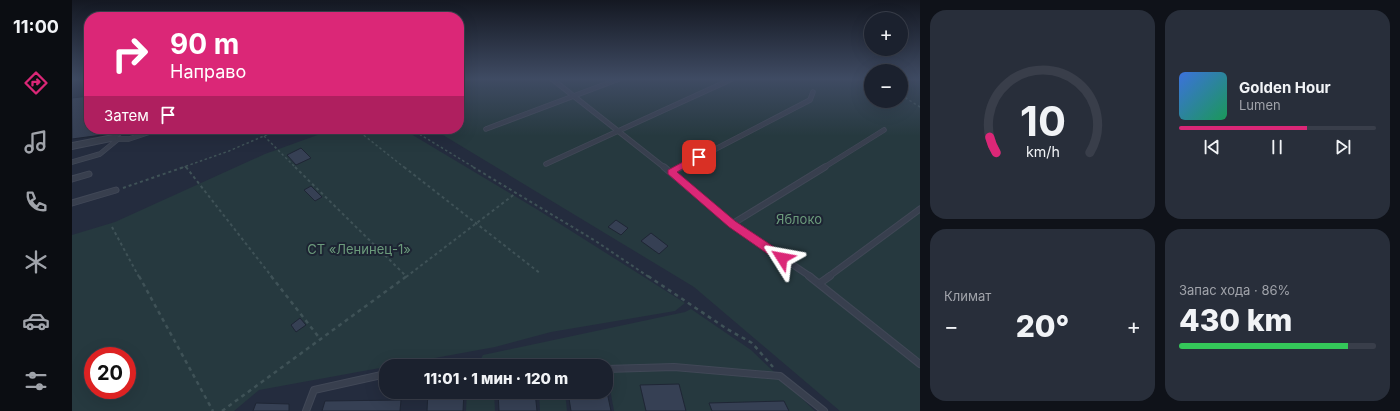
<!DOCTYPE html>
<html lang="ru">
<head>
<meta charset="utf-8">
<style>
	body { margin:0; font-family:Inter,sans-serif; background:#282e3a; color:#f1f3f6; height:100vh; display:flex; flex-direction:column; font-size:15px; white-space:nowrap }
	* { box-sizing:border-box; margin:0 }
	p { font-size:13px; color:#a0a3aa }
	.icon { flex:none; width:22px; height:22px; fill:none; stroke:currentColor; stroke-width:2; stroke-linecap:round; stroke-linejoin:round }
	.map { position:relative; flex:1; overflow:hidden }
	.panel { display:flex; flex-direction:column; gap:10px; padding:10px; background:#0f1219; width:480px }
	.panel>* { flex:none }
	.guide { position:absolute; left:12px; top:12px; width:380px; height:122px; border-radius:16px; box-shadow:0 4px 16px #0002,0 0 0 1px #393e4a; background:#db2777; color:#fff; overflow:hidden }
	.buttons { position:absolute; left:792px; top:12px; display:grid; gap:8px }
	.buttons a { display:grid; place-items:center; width:44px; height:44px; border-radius:50%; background:#1b212e; box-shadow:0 4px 16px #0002,0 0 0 1px #393e4a; font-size:20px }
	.speed { position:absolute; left:12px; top:347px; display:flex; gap:8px; font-size:20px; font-weight:700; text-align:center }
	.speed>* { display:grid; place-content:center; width:52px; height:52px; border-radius:50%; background:#1b212e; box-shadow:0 4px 16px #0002,0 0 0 1px #393e4a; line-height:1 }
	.speed .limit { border:6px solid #d22; background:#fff; color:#111 }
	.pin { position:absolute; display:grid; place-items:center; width:34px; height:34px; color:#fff; margin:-17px; border-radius:8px; box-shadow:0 2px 6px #0006 }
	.me { position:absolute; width:44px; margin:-22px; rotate:304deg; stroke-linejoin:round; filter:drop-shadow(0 0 3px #0008) }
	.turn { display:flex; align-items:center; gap:14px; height:84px; padding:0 20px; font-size:18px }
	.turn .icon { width:52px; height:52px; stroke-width:2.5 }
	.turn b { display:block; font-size:28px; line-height:34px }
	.then { display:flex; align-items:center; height:38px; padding:0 20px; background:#0003; gap:8px; font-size:15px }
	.big { font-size:30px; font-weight:800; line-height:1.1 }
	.panel .card { flex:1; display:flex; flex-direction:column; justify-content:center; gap:6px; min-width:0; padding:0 14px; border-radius:16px; background:#282e3a }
	.panel .dial { align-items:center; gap:0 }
	.dial svg { height:104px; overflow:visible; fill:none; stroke:#393e4a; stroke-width:7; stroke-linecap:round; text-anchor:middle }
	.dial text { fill:#f1f3f6; stroke:none }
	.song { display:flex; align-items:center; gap:12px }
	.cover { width:48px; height:48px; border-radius:6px; background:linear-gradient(135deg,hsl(220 70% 55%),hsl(150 70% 35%)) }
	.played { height:4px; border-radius:2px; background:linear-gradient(90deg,#db2777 65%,#393e4a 65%) }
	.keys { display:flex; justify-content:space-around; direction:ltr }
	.heat { display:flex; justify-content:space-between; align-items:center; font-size:22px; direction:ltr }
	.charge { height:6px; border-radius:3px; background:linear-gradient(90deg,#34c759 86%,#393e4a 0) }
	.panel .tiles { flex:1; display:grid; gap:10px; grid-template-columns:repeat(2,1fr) }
	.trip { position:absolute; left:307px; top:359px; width:234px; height:40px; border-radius:16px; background:#1b212e; box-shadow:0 4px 16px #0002,0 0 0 1px #393e4a; font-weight:800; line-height:40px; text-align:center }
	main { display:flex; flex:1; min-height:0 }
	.tabs { display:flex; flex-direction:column; width:72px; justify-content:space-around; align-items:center; background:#0b0d12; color:#a0a3aa }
	.tabs .icon { width:28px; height:28px }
	.tabs .on { color:#db2777 }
	.tabs b { font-size:18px; color:#f1f3f6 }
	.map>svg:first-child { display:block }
	.green { fill:#26393f; fill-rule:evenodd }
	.building { fill:#364054; stroke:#1f2635 }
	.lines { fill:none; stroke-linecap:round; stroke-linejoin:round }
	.lane-far2-casing { stroke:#414857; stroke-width:5.5 }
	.lane-far1-casing { stroke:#414857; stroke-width:7 }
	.lane-casing { stroke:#414857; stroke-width:8 }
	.street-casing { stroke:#414857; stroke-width:2 }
	.path-far2 { stroke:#3f5257; stroke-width:1.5; stroke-dasharray:2.5 2.5; stroke-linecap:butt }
	.path-far1 { stroke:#3f5257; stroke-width:2; stroke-dasharray:3 3; stroke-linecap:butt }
	.path { stroke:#3f5257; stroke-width:2.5; stroke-dasharray:4 4; stroke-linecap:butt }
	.lane-far2 { stroke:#383f4e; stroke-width:4 }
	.lane-far1 { stroke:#383f4e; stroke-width:5 }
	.lane { stroke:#383f4e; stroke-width:6 }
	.street { fill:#383f4e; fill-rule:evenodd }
	.route { fill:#db2777; stroke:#8e194d }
	.labels { text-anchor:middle; stroke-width:4; stroke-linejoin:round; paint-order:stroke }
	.park-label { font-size:13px; fill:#6b9a7b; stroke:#1d2433 }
</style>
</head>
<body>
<main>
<nav class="tabs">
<b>11:00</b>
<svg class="icon on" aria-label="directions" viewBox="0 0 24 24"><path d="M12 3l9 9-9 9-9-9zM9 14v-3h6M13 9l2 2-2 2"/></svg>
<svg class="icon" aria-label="music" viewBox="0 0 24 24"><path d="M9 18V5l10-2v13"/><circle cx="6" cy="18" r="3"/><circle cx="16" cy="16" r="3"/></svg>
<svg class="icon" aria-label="phone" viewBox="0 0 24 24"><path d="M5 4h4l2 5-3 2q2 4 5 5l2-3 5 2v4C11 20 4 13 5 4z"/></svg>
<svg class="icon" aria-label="climate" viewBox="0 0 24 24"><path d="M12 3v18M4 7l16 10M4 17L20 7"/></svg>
<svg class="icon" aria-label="car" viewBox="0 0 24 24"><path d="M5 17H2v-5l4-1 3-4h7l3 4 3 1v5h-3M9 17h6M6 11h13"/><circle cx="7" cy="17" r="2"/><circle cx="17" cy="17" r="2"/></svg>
<svg class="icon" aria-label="filters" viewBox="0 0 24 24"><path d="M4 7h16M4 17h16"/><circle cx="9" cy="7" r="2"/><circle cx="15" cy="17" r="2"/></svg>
</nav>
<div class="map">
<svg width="848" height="411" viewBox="0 0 848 411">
	<rect width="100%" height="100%" fill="#242c3e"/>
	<!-- green -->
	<g class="green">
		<path d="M387,79H799V101H829V79H848V411H768L622,287L361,129H387Z"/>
		<path d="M262,129H321L339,134L466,210L613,303L603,311L479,332L423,347L187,390L162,411H0V235L43,222L193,154ZM21,356H55V390H21Z"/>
		<path d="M619,309L679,350L743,411H542L534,366H531L527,360L405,366L411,355L613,312Z"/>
		<path d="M395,392H422L423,411H394Z"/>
		<path d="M467,392H493L495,411H468Z"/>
	</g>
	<!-- building -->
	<g class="building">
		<path d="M17,96V129H37L38,134L0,139V98Z"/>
		<path d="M229,148L239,158L224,165L215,155Z"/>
		<path d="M239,186L250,197L243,201L232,190Z"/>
		<path d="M544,220L556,228L549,235L536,227Z"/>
		<path d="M579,233L596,246L587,254L569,241Z"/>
		<path d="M228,318L234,325L224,332L219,325Z"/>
		<path d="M607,384L614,411H574L568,385Z"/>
		<path d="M356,392H392L391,411H355Z"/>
		<path d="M426,392H463L465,411H427Z"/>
		<path d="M496,392H535L539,411H499Z"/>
		<path d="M329,400L328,411H250L253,401Z"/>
		<path d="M712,401L717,411H640L637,403Z"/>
		<path d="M184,403L217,404V411H181Z"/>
	</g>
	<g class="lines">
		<defs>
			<g id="lane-far2">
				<path d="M480,79L593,168"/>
				<path d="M414,129L547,79"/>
				<path d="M41,138L53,129"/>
				<path d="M42,139H57L84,130"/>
				<path d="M0,162L28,154L45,140"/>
				<path d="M474,164L660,79"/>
				<path d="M607,168L738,100L741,92"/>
				<path d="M751,168L812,130"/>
			</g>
			<g id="lane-far1">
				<path d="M592,167L660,224L739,277"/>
				<path d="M599,172L609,167"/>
				<path d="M0,179L17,174"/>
				<path d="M0,203L44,190"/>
				<path d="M660,224L753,167"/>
				<path d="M756,277L848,209"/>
			</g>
			<g id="lane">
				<path d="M737,276L848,364"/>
				<path d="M748,283L758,276"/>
				<path d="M534,369L602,367L708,376L752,411"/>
				<path d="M234,411L242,390L314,374"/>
			</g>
			<path id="street" d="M41,135L44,136L45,138L44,140L0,149V143Z"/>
		</defs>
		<!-- lane-far2 casing -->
		<use href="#lane-far2" class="lane-far2-casing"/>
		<!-- lane-far1 casing -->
		<use href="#lane-far1" class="lane-far1-casing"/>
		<!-- lane casing -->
		<use href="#lane" class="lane-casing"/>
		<!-- street casing -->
		<use href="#street" class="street-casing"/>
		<!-- path-far2 -->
		<g class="path-far2">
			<path d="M829,95L848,107"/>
			<path d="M284,129L333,168"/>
			<path d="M339,129L403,168"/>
			<path d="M192,136L224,168"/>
			<path d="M113,166L114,168"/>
			<path d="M109,168L157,151L208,129"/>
		</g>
		<!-- path-far1 -->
		<g class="path-far1">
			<path d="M114,167L200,277"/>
			<path d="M223,167L334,276"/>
			<path d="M332,167L469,274"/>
			<path d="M401,167L522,240L577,277"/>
			<path d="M51,188L112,167"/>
			<path d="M40,227L67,277"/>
			<path d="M334,277L444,193"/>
		</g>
		<!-- path -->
		<g class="path">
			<path d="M67,276L141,411"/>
			<path d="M199,276L249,340"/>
			<path d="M576,276L655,329L680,343L701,367"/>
			<path d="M150,411L335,276"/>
		</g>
		<!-- lane-far2 -->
		<use href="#lane-far2" class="lane-far2"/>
		<!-- lane-far1 -->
		<use href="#lane-far1" class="lane-far1"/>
		<!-- lane -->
		<use href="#lane" class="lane"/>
		<!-- street -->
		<use href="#street" class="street"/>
	</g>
	<!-- sky -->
	<linearGradient id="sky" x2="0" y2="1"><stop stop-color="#141822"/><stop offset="0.58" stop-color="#3f4b63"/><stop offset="1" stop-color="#3f4b63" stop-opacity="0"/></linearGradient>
	<rect width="848" height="136" fill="url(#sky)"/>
	<!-- route -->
	<path class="route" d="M624,155H627L631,157L605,172L663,221L714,255L715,258L714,261H706L657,227L596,174V170Z"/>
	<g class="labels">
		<!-- park labels -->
		<g class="park-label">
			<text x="727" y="224">Яблоко</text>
			<text x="287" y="254">СТ «Ленинец-1»</text>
		</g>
	</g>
</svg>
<div class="buttons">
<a>+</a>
<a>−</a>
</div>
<div class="speed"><div class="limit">20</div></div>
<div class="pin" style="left:627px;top:157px;background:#d93025"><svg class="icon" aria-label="arrive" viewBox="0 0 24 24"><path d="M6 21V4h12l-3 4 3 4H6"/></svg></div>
<svg class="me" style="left:710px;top:258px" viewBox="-20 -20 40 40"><path d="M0-17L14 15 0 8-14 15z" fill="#db2777" stroke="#fff" stroke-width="4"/></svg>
<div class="trip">11:01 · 1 мин · 120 m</div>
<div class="guide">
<div class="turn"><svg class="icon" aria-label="right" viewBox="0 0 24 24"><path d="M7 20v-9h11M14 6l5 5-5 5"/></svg><div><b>90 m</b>Направо</div></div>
<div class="then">Затем<svg class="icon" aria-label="arrive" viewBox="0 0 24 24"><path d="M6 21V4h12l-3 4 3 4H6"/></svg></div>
</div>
</div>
<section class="panel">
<div class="tiles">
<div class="card dial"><svg viewBox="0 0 100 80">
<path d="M14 69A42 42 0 1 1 86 69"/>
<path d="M14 69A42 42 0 0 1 9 57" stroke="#db2777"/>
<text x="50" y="56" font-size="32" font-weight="700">10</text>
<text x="50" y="72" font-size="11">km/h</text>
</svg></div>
<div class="card">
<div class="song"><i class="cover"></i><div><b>Golden Hour</b><p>Lumen</p></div></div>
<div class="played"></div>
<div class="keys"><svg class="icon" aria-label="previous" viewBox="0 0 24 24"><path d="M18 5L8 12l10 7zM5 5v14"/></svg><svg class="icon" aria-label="pause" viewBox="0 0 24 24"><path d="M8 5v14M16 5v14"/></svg><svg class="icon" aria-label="next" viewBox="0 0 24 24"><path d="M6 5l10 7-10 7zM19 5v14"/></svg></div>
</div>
<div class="card"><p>Климат</p>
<div class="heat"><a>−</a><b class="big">20°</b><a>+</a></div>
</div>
<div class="card"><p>Запас хода · 86%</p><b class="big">430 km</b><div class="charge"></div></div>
</div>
</section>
</main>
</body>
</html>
